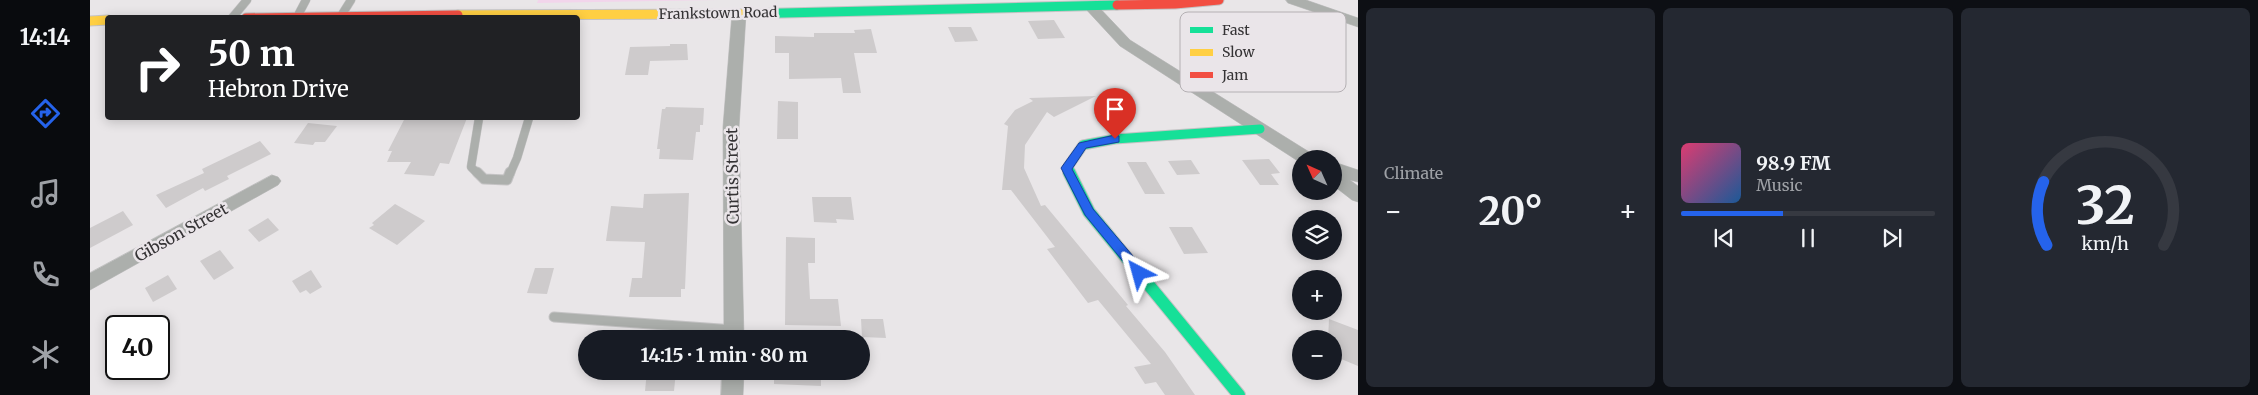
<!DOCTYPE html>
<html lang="en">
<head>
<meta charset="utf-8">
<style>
	body { margin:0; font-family:Merriweather,serif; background:#242831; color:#f1f3f6; height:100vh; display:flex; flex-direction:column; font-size:19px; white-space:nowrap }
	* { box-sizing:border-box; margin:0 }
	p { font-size:16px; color:#9ea1a6 }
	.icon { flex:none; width:28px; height:28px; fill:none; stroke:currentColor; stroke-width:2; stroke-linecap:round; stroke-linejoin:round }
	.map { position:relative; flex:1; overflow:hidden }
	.drawer { display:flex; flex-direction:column; gap:8px; padding:8px; background:#0d0f14; width:900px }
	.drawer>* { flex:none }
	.top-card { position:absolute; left:15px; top:15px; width:475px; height:105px; border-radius:5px; box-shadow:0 2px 12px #0003; background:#202124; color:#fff; overflow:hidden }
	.needle { width:32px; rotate:315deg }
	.controls { position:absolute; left:1202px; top:150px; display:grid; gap:10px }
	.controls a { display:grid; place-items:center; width:50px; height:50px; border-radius:50%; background:#171b24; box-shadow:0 2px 12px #0003; font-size:25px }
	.speed { position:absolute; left:15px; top:315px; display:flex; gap:10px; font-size:25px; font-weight:700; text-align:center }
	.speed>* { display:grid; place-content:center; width:65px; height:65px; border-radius:50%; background:#171b24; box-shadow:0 2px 12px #0003; line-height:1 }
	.speed .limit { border:2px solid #111; border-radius:8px; background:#fff; color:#111 }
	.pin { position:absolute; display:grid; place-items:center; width:42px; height:42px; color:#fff; margin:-51px -21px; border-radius:50% 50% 50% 0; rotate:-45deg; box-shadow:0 0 5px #0007 }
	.pin .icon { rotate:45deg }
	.me { position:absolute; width:55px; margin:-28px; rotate:321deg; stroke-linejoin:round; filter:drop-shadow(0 0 4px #0008) }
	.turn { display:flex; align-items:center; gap:18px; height:105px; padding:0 20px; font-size:22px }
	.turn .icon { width:65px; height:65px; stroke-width:2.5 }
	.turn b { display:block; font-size:35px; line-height:42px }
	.big { font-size:38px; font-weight:700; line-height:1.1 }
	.drawer .tile { flex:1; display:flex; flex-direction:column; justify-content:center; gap:8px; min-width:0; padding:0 18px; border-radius:8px; background:#242831 }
	.drawer .dial { align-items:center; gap:0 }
	.dial svg { height:130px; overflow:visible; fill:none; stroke:#363941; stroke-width:7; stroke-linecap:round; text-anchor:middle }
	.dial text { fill:#f1f3f6; stroke:none }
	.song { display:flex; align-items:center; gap:15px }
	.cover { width:60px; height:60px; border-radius:8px; background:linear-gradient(135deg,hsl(340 70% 55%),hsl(210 70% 35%)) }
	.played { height:5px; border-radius:2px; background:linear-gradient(90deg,#2563eb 40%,#363941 40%) }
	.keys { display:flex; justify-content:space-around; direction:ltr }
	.heat { display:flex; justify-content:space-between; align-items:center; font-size:28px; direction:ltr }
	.drawer .tiles { flex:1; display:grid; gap:8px; grid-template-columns:repeat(3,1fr) }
	.trip { position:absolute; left:488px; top:330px; width:292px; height:50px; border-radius:25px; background:#171b24; box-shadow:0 2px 12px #0003; font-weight:700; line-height:50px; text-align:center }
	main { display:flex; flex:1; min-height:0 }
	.dock { display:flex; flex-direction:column; width:90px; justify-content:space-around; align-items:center; background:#090b0e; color:#9ea1a6 }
	.dock .icon { width:35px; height:35px }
	.dock .current { color:#2563eb }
	.dock b { font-size:22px; color:#f1f3f6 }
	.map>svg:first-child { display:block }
	.green { fill:#f2d5eb }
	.building { fill:#cecbcc }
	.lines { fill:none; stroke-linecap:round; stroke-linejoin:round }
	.lane-far1-casing { stroke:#c4c3c4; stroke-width:9 }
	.lane-casing { stroke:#c4c3c4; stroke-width:11 }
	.street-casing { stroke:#c4c3c4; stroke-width:1 }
	.fast-far1-casing { stroke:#c4c3c4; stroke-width:11 }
	.fast-casing { stroke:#c4c3c4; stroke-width:14 }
	.slow-casing { stroke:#c4c3c4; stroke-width:11 }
	.jam-casing { stroke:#c4c3c4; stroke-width:11 }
	.lane-far1 { stroke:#acafac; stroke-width:8 }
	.lane { stroke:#acafac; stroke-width:9 }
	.street { fill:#acafac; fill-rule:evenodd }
	.fast-far1 { stroke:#16e098; stroke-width:9 }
	.fast { stroke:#16e098; stroke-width:12 }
	.slow { stroke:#ffcf43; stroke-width:9 }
	.jam { stroke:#f24e42; stroke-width:9 }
	.route { fill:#2563eb; stroke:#184099 }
	.labels { text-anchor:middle; stroke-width:5; stroke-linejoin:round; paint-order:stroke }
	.far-street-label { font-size:14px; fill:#353335; stroke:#eae5e9 }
	.street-label { font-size:16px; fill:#353335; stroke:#eae5e9 }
	.key { fill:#eae5e9; stroke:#b4b0b3; stroke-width:1 }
	.key-label { font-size:14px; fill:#353335 }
</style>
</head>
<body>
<main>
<nav class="dock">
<b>14:14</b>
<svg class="icon current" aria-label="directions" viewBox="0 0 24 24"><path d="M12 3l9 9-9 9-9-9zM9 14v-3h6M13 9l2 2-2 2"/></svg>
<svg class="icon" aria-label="music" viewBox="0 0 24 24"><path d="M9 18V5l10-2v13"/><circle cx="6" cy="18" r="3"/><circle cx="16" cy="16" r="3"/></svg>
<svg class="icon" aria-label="phone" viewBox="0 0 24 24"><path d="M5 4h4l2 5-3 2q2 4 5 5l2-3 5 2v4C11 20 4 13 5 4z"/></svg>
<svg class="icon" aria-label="climate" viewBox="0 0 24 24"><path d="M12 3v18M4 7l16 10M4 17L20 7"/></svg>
</nav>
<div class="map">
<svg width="1268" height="395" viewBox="0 0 1268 395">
	<rect width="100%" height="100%" fill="#e9e6e8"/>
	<!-- green -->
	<path class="green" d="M448,0H628L447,3Z"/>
	<!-- building -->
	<g class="building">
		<path d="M964,20L975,38L948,39L938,21Z"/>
		<path d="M858,27H881L888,41L865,42Z"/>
		<path d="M781,29L787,53H764L771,93H753L751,78L699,79V53H685V36L724,37V33H765L764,30Z"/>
		<path d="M580,44H597L598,60L560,61L558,75H535L540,47L580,46Z"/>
		<path d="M1006,96L964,117L957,112L935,145L934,168L951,206L955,205L1038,305L1036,306L1075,352L1105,395H1075L1066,382L1055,384L1044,367L1061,364L1008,300L998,303L957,249L965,247L921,190H912L918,126L914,124L925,110L943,101L939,98Z"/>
		<path d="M688,101L708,102V139H687Z"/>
		<path d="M576,107L614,108L613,125H610V132H606L603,160L569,159L570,149H567L572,109H575Z"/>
		<path d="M315,118H377L359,164L350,163L344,176L314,174L321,162H297L302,151H298Z"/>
		<path d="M218,123L247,126L235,142H225L223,145L204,143Z"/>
		<path d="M170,141L181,154L137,176L139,179L115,191L113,188L76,208L66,195L114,173L112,169Z"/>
		<path d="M1179,159L1190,173L1181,174L1189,185H1170L1152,160Z"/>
		<path d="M1101,160L1110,174L1087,175L1078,161Z"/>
		<path d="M1037,162H1056L1075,194H1055Z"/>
		<path d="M599,193L595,289H591V297H539L542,278H552L555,242L516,241L521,206L553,208L554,194Z"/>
		<path d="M722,197H761L764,220L746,219L747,223L724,222Z"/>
		<path d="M305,204L335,221L307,245L279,228L284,225L282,223Z"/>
		<path d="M33,211L43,225L0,248V228Z"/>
		<path d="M178,218L189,230L169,242L158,230Z"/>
		<path d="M1079,227H1102L1118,253L1094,254Z"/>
		<path d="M696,237L725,238V263H718L720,299H748L751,326L695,325Z"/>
		<path d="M130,250L144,268L124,280L110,261Z"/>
		<path d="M445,268H464L457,294L437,293Z"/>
		<path d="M221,270L232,287L220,294L216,290L210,293L202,281Z"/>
		<path d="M78,275L87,289L63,302L55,288Z"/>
		<path d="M771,319H793L796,338L772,337Z"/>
		<path d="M1239,319L1268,330V366L1244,356V339H1238Z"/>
		<path d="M557,371H586L584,391H555Z"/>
		<path d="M684,371H731V386L684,384Z"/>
	</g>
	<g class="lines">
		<defs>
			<g id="lane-far1">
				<path d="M251,16L261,0"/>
				<path d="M207,17L216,0"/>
				<path d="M142,18L157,0"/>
				<path d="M388,174L381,167L389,118"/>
				<path d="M420,174L427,158L439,118"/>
			</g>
			<g id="lane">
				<path d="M387,172L394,179L417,180L420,172"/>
				<path d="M464,317L644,330"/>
			</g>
			<g id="street">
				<path d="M1196,0H1216L1268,18V27L1198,3Z"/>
				<path d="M1000,2L1005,3L1040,40L1224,155L1226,159H1211V163L1030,46L993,6Z"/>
				<path d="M649,10L656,14L649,127L654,339H634L633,127L642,14Z"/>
				<path d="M1244,162L1268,170V182L1260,180L1268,186V202L1262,200L1244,186Z"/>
				<path d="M182,175L188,177L191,181L188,185L0,290V273Z"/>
				<path d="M632,371H654L653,395H631Z"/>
			</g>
			<g id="fast-far1">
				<path d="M654,14L1027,5"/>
				<path d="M980,174L977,168L993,145L1025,139L1170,129"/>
			</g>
			<path id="fast" d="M979,172L999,212L1149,395"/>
			<g id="slow">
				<path d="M368,15L654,14"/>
				<path d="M0,21L18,20"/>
			</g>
			<g id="jam">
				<path d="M1027,5L1085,4L1129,0"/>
				<path d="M156,18L368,15"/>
			</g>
		</defs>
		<!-- lane-far1 casing -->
		<use href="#lane-far1" class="lane-far1-casing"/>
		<!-- lane casing -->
		<use href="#lane" class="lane-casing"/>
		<!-- street casing -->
		<use href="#street" class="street-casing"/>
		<!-- fast-far1 casing -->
		<use href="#fast-far1" class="fast-far1-casing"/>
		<!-- fast casing -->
		<use href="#fast" class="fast-casing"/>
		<!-- slow casing -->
		<use href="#slow" class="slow-casing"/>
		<!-- jam casing -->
		<use href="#jam" class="jam-casing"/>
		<!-- lane-far1 -->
		<use href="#lane-far1" class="lane-far1"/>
		<!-- lane -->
		<use href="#lane" class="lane"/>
		<!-- street -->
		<use href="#street" class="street"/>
		<!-- fast-far1 -->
		<use href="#fast-far1" class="fast-far1"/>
		<!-- fast -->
		<use href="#fast" class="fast"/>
		<!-- slow -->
		<use href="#slow" class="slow"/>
		<!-- jam -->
		<use href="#jam" class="jam"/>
	</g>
	<!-- route -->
	<path class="route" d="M1025,135L1029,136V142L996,148L982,169L1003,209L1054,269L1055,273L1054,276H1045L995,215L971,168L989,143Z"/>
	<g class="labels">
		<!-- far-street labels -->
		<g class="far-street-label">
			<text transform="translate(628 13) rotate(-1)" y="5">Frankstown Road</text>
		</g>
		<!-- street labels -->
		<g class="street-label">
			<text transform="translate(642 176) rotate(-91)" y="6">Curtis Street</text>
			<text transform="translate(91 232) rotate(-29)" y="6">Gibson Street</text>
		</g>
	</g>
	<!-- legend -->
	<rect x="1090" y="12" width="166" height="80" rx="8" class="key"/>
	<rect x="1100" y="27" width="23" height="6" fill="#16e098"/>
	<rect x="1100" y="49" width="23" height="7" fill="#ffcf43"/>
	<rect x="1100" y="72" width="23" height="6" fill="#f24e42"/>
	<g class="key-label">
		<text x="1132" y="35">Fast</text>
		<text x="1132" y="57">Slow</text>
		<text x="1132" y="80">Jam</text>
	</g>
</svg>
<div class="controls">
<a><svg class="needle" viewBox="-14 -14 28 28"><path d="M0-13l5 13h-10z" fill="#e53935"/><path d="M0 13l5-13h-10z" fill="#9ea1a6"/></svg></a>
<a><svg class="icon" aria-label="layers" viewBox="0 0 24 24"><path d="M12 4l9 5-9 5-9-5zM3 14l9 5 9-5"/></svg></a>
<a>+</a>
<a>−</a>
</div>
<div class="speed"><div class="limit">40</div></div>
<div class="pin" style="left:1025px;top:139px;background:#d93025"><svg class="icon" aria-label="arrive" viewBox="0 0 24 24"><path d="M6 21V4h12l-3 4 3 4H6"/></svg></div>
<svg class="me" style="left:1049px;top:273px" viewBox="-20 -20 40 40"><path d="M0-17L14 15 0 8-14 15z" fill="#2563eb" stroke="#fff" stroke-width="4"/></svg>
<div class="trip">14:15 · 1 min · 80 m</div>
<div class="top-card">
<div class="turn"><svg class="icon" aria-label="right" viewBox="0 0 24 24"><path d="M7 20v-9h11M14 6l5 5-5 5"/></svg><div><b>50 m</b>Hebron Drive</div></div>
</div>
</div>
<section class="drawer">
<div class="tiles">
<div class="tile"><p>Climate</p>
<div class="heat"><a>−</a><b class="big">20°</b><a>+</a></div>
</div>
<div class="tile">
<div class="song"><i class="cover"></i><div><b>98.9 FM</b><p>Music</p></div></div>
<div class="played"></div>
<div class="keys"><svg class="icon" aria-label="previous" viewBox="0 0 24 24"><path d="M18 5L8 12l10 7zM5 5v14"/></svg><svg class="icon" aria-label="pause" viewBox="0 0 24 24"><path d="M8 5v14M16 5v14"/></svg><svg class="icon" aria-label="next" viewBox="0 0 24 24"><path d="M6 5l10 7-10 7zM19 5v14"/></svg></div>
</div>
<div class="tile dial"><svg viewBox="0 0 100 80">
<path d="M14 69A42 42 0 1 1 86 69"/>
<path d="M14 69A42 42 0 0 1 12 30" stroke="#2563eb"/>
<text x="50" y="56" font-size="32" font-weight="700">32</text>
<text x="50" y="72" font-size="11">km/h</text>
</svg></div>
</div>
</section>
</main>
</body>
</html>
